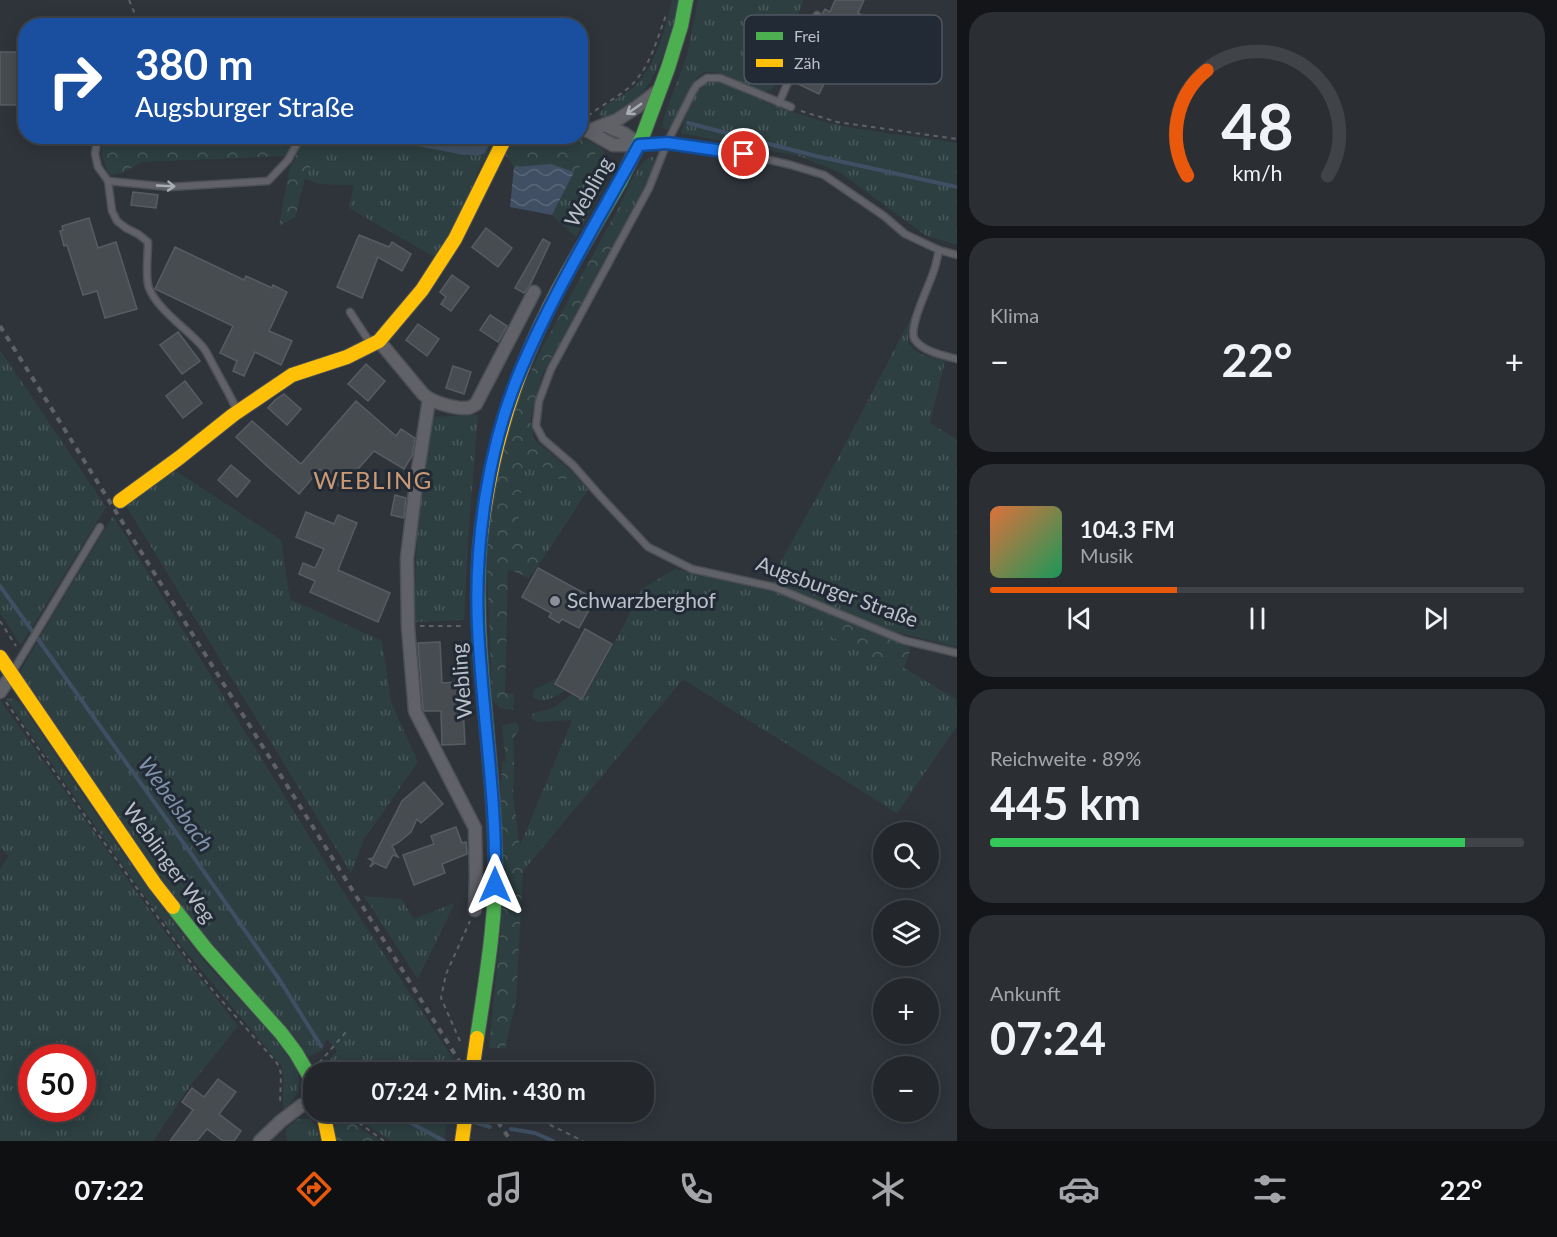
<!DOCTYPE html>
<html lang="de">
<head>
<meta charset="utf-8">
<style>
	body { margin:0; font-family:Lato,sans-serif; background:#2b2f34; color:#f1f3f6; height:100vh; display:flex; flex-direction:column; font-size:22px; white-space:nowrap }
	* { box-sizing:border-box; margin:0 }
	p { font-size:20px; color:#a3a5a9 }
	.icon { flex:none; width:33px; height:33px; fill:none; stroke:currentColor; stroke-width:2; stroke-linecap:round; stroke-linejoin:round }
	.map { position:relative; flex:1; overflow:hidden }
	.side { display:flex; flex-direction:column; gap:12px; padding:12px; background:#131518; width:600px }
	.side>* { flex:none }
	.hud { position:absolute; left:18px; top:18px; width:570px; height:126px; border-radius:24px; box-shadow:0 3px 15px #0003,0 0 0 2px #404448; background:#1a4fa0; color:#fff; overflow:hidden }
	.controls { position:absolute; left:873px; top:822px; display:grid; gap:12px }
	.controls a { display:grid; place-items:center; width:66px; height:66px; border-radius:50%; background:#23272c; box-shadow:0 3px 15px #0003,0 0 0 2px #404448; font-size:30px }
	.speed { position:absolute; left:18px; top:1044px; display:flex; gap:12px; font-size:30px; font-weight:700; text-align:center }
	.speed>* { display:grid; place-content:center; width:78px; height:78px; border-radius:50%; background:#23272c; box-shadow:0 3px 15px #0003,0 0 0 2px #404448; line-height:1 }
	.speed .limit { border:9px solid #d22; background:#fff; color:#111 }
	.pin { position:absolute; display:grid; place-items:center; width:51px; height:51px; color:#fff; margin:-26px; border:3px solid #fff; border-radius:50%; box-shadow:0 2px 6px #0007 }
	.me { position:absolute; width:66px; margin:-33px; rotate:0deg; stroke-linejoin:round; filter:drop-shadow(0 0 4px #0008) }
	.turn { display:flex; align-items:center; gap:21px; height:126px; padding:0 18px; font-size:27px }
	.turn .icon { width:78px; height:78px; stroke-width:2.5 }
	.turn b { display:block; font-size:42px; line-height:51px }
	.big { font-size:45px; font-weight:700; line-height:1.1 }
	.side .widget { flex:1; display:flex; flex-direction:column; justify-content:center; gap:9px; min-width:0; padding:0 21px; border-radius:24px; background:#2b2f34 }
	.side .dial { align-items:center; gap:0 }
	.dial svg { height:156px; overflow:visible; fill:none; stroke:#404448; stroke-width:7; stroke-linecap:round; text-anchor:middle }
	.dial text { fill:#f1f3f6; stroke:none }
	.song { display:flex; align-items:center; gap:18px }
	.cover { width:72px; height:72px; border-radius:9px; background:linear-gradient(135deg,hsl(20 70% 55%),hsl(150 70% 35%)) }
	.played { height:6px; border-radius:3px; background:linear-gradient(90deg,#ea580c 35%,#404448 35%) }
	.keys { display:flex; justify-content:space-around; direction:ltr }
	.heat { display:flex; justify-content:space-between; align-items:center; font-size:33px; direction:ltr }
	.charge { height:9px; border-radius:4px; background:linear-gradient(90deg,#34c759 89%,#404448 0) }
	.trip { position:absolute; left:303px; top:1062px; width:351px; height:60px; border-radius:24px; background:#23272c; box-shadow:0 3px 15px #0003,0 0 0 2px #404448; font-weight:700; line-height:60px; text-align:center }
	.tabs { display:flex; height:96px; justify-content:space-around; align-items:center; background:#0e1012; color:#a3a5a9 }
	.tabs .icon { width:42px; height:42px }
	.tabs .active { color:#ea580c }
	.tabs b { font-size:27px; color:#f1f3f6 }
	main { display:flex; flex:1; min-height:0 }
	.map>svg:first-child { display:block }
	.grass { fill:url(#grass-tufts); fill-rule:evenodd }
	.forest { fill:url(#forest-crowns) }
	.water { fill:url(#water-waves) }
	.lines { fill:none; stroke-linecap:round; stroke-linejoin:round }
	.stream { stroke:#404f63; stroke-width:4 }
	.building { fill:#474c51; stroke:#585c62; stroke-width:1.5 }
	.lane-casing { stroke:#4d5055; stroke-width:9 }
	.street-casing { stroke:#4d5055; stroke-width:15 }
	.fast-casing { stroke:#4d5055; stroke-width:16 }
	.slow-casing { stroke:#4d5055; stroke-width:16 }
	.path { stroke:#5d6266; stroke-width:2; stroke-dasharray:4.5 4.5; stroke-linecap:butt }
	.lane { stroke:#606268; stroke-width:6 }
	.street { stroke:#606268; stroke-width:12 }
	.fast { stroke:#4caf50; stroke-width:14 }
	.slow { stroke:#ffc107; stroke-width:14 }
	.rail { stroke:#5e6166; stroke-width:4; stroke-dasharray:6 6; stroke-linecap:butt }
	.slow-bridge-casing { stroke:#4d5055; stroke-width:16; stroke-linecap:butt }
	.slow-bridge { stroke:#ffc107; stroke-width:14 }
	.oneway { stroke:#a9aeb6 }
	.route-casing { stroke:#114b97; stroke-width:15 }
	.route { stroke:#1a73e8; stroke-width:10 }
	.poi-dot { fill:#8a9098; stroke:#222a35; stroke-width:2 }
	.labels { text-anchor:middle; stroke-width:6; stroke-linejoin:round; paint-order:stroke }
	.street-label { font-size:21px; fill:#bbc1ca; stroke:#222a35 }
	.poi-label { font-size:21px; fill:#bbc1ca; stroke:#222a35; text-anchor:start }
	.water-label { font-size:22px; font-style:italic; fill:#7f92aa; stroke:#222a35 }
	.quarter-label { font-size:24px; letter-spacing:1.5px; fill:#cb9a75; stroke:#222a35 }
	.key { fill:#222a35; stroke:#505762; stroke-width:1.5 }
	.key-label { font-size:16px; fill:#bbc1ca }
</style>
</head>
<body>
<main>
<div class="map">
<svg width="957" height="1141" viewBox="0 0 957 1141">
	<defs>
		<pattern id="grass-tufts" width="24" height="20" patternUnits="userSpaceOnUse" patternTransform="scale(1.5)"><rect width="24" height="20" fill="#2d3f41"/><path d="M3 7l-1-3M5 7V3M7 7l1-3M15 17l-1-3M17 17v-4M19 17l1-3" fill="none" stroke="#4a595b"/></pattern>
		<pattern id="forest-crowns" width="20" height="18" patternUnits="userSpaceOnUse" patternTransform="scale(1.5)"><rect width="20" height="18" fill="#2d3f41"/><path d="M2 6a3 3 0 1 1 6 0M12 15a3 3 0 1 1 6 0" fill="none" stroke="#4a595b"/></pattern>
		<pattern id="water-waves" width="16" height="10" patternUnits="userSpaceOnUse" patternTransform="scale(1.5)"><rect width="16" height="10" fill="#404f63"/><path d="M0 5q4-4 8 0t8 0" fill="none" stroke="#5a6778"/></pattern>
	</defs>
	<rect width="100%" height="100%" fill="#2f343b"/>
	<!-- grass -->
	<g class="grass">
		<path d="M672,0H680C671,33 658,85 629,106C621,112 612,115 603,118L599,116C603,102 628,95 638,83C657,61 666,28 672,0Z"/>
		<path d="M698,0H803L772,89L765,92L717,72H705L696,78L672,126L667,130L663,128V120L687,56Z"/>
		<path d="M712,81C734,86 755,98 776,106C792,113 809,117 825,122C868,133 913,135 957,143V245L925,235L841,173L799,156L681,133C686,114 692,89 712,81Z"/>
		<path d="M487,137H494L495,139L491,153L481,163L466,204L436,258L349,208L354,185L318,184L305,178L322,141L368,140L407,144L459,154L478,156L485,153L490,143Z"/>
		<path d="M602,148L610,164L606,184L576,237L552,215L574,172Z"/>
		<path d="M651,157H654V167L631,212L619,207C626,193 637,162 651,157Z"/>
		<path d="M913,314C912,321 907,332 908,339C909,354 933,358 945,361L930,423L957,440V647L896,632L773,584L780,563L830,473Z"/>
		<path d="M0,350L106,507L21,645L0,613Z"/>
		<path d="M478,415L468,540L464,620L414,622L418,509L430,417Z"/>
		<path d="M534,460L563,482L572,472L588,490L546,554L524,546L517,534L524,463Z"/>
		<path d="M176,471L281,540L290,599L382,641L391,702L418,762L364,839L351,873L125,504Z"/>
		<path d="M113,516L342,890L457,1065L456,1072H322L325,1066L337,1051L327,1039L322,1050L309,1057C279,1019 244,985 213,947C143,860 83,766 19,674L41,635Z"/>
		<path d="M675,569L775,592L829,614L821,631L872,658L904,668L957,700V726L897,813L683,679L523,871L519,848L572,720L537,722L532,719L531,716L534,713L553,708L572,694L583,700L626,621L640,590Z"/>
		<path d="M559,677L555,684L566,691C555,696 543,705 533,697L534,690Z"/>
		<path d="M8,698L14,699L21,704C79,788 135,876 200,956C227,990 262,1018 287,1055C290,1061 297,1067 298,1074C302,1089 295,1100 284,1109C281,1095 286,1079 281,1065L187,953L133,880L7,700Z"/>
		<path d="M0,700L175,946L238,1026L190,1086L153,1141H0V870L9,856L0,847ZM32,1058H82V1108H32Z"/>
		<path d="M364,896L401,899L414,919L455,903L418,979Z"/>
		<path d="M348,1112H448L444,1141H391Z"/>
		<path d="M298,1119H310L316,1126L320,1141H287L286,1129Z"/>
	</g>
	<!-- forest -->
	<g class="forest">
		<path d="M569,136L585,139L602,148L574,172L551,164L514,167L504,153L516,140L540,137Z"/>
		<path d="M106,137H295L287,156L142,162L122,173L109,176L101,153Z"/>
		<path d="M305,137H407V144L368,140L322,141L305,178L295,217L279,226L289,171Z"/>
		<path d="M619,207L631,212L543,373L530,420L534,439L572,472L563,482L534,460L524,463L517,534L524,546L546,554L529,578L508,569L505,693L514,694L513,710L500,708L492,700L486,538L500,464L519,397L542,348Z"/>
		<path d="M829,614L911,648L904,668L872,658L821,631Z"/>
		<path d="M515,722L519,725V730L513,738L514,766L513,795L523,871L516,1001L505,1048H489L501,927L500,805L502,762L506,761L502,726Z"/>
		<path d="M342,1116L380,1141H335L334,1129L337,1118Z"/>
	</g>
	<!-- water -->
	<g class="water">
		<path d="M407,137H487L490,143L485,153L478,156L459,154L407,144Z"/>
		<path d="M551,164L574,172L552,215L510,207L514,167Z"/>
	</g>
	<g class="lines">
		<!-- stream -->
		<g class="stream">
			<path d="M688,123L816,156L957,187"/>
			<path d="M0,586L202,869L279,979L321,1046"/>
			<path d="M333,1063L341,1072"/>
			<path d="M391,1112L444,1141"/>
			<path d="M436,1112L461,1117"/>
			<path d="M471,1121L490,1127"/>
			<path d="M511,1129L535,1133L553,1141"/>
		</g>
	</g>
	<!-- building -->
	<g class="building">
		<path d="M835,0H864L858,13L883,26L865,61L841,49L819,94L796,83L810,53L807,52L822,14L825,9L830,12Z"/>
		<rect x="0" y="52" width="26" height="53"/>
		<path d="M133,192L158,195L156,208L131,205Z"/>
		<path d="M89,218L98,248L116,242L137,309L105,318L97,291L83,295L67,245L64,246L60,231L63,230L62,226Z"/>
		<path d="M486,228L512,248L498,267L472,247Z"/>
		<path d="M359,235L389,247L392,242L411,254L402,271L378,257L362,298L337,287Z"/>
		<path d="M543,239L550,243L530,285L524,293L515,288Z"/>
		<path d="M175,247L244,280L246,276L272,288L273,285L287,292L269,331L292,341L281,365L255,352L244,376L233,371L237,361L220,353L233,326L155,289Z"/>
		<path d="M452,275L469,287L451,311L441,304L446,297L440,292Z"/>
		<path d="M490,315L507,326L498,342L480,330Z"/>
		<path d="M418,324L439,339L427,356L406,340Z"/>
		<path d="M178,332L200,361L182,374L160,345Z"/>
		<path d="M366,364L385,381L368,401L348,384Z"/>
		<path d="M453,366L471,372L464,394L446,388Z"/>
		<path d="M185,381L202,403L183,418L166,396Z"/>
		<path d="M284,394L301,409L287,425L268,408L275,400Z"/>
		<path d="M356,401L396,436L401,429L415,438L412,456L404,469L374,451L341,488L320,469L299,494L267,466L236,437L252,421L301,464Z"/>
		<path d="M231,465L250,481L237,497L218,480Z"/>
		<path d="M395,495L406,498L404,518L391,515Z"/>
		<path d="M306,512L334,524L338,515L357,523L338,570L390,593L378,622L310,592L315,581L299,574L303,563L315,568L324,549L296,537Z"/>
		<path d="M538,568L595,599L579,628L562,619L559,623L549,617L551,613L522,597Z"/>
		<path d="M585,629L612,644L582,699L555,684Z"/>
		<path d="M440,642L442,683L459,682L460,705H463L465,744L442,745L441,711H424L423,709L418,643Z"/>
		<path d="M424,782L443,804L421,823L417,819L411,832L399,842L392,846L394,850L395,849L394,851L398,857L393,855L386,868L375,863L370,867L373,861L369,859L373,858L402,801Z"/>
		<path d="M456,827L462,843L466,842L467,854L442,864L445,873L414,885L403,855L434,844L431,836Z"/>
		<path d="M218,1079L236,1092L219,1114L241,1131L234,1141H223L207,1129L197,1141H170L193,1110L182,1102L192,1088L204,1097Z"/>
	</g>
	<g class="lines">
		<defs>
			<g id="lane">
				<path d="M779,103L817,15"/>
				<path d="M791,107L720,78H707L697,85L693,91L667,143L649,188L551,369L539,401L536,426L543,439L573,465L602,498L648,547L692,569L774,587L903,640L957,653"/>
				<path d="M98,136L95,154L98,167L108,181L112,211L117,221L126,228L138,234L148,242C148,255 145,278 149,288C157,309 187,329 202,346C208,353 211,362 216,370C223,384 231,396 237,411"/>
				<path d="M643,144L667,143L744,154L791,165L824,175L884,216L905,234L939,250L957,255"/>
				<path d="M108,181L169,187L268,181L288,160L301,136"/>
				<path d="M939,250C937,258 936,266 933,273C929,286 907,329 915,340C924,352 943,355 957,359"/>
				<path d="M350,312L371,344"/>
				<path d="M13,671L100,527"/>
			</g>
			<g id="street">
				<path d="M604,125L625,134L639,145"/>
				<path d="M584,130L588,131L613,145H639"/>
				<path d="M588,131L617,120L637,107L659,90"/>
				<path d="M379,341L423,394C431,402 455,409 467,408C470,408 473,406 476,404L534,292"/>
				<path d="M429,400L417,476L407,558L408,627L415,711L475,828L476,877L475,910"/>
				<path d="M0,692L12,674"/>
				<path d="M260,1141L281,1121L302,1105L314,1102"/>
			</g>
			<g id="fast">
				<path d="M581,249L620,182L643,135L668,68L681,26L686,0"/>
				<path d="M173,907L206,949L281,1033L296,1053L314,1084"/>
				<path d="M477,1038C487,973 498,909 495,843C492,743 472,643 480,543"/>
			</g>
			<g id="slow">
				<path d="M120,501L179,458L233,415L292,375L347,357L379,341L422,290L455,239L506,136"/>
				<path d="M480,543C492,432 525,344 581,249"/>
				<path d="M0,657L155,884L173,907"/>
				<path d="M323,1112L329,1141"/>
				<path d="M462,1141L466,1112"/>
			</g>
		</defs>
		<!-- lane casing -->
		<use href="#lane" class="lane-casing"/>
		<!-- street casing -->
		<use href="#street" class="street-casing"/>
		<!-- fast casing -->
		<use href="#fast" class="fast-casing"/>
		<!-- slow casing -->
		<use href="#slow" class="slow-casing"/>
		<!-- path -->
		<g class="path">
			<path d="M129,0L140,26"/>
			<path d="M801,111L837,122L957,139"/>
			<path d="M588,116C600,106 615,99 627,89C649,71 656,42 666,15"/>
			<path d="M0,621L16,646"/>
			<path d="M420,626H462"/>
			<path d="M6,702L90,823L185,955L214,992L277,1063L280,1070L281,1074L280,1105"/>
			<path d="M460,1041L441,998L446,974L470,921"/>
			<path d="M319,1063L346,1032"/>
			<path d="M344,1112L384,1141"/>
			<path d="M526,1112L538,1119L583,1141"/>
		</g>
		<!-- lane -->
		<use href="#lane" class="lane"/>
		<!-- street -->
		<use href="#street" class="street"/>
		<!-- fast -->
		<use href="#fast" class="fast"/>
		<!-- slow -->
		<use href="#slow" class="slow"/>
		<!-- rail -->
		<g class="rail">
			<path d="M0,326L466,1072"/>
			<path d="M491,1112L511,1141"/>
		</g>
		<defs>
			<path id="slow-bridge" d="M472,1072L477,1038"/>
		</defs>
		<!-- slow-bridge casing -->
		<use href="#slow-bridge" class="slow-bridge-casing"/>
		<!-- slow-bridge -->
		<use href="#slow-bridge" class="slow-bridge"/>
	</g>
	<!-- one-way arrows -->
	<defs><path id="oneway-shaft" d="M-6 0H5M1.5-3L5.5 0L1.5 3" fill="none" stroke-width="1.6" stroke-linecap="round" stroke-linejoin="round" transform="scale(1.5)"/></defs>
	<g class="oneway">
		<use href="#oneway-shaft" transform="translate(634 109) rotate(145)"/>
		<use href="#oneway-shaft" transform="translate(166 186) rotate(3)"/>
	</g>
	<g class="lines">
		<defs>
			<path id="route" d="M495,885C497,799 482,713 478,627C474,544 488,446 521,369C554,291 599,219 639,145L667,143L744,154"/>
		</defs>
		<!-- route casing -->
		<use href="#route" class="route-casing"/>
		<!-- route -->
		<use href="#route" class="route"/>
	</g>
	<!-- markers -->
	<circle class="poi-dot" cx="555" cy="601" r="6"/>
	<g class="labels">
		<!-- street labels -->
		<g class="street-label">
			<text transform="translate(589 192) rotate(-61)" y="7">Webling</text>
			<text transform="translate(837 592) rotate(20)" y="7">Augsburger Straße</text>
			<text transform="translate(462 681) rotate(-95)" y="7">Webling</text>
			<text transform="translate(169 863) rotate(54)" y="7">Weblinger Weg</text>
		</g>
		<!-- poi labels -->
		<g class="poi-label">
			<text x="567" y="608">Schwarzberghof</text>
		</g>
		<!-- water labels -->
		<g class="water-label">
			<text transform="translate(176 804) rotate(54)" y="8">Webelsbach</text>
		</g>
		<!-- quarter labels -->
		<g class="quarter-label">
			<text x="373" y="489">WEBLING</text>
		</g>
	</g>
	<!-- legend -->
	<rect x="744" y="15" width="198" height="69" rx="9" class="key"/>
	<rect x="756" y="32" width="27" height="8" fill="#4caf50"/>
	<rect x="756" y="59" width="27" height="8" fill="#ffc107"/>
	<g class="key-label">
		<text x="794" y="42">Frei</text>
		<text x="794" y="69">Zäh</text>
	</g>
</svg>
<div class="controls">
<a><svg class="icon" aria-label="search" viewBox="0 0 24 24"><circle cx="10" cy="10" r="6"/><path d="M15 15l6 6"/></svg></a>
<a><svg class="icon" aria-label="layers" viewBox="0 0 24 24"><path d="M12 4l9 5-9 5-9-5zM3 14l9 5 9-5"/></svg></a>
<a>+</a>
<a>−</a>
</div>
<div class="speed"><div class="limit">50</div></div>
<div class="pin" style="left:744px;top:154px;background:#d93025"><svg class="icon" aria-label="arrive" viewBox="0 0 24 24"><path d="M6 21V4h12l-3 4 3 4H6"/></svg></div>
<svg class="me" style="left:495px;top:885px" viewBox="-20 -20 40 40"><path d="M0-17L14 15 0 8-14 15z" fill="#1a73e8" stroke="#fff" stroke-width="4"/></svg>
<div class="trip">07:24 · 2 Min. · 430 m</div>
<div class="hud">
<div class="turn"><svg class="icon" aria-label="right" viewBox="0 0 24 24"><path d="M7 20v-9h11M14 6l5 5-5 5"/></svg><div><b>380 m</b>Augsburger Straße</div></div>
</div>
</div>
<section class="side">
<div class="widget dial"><svg viewBox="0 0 100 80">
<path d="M14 69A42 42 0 1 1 86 69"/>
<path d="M14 69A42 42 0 0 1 24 15" stroke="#ea580c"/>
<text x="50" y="56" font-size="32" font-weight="700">48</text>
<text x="50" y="72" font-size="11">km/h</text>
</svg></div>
<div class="widget"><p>Klima</p>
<div class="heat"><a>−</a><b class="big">22°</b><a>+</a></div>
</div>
<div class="widget">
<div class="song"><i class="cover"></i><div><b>104.3 FM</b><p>Musik</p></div></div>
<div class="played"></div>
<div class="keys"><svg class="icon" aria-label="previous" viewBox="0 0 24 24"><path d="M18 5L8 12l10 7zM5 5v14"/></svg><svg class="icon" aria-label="pause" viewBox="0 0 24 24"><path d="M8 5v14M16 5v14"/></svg><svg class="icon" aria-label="next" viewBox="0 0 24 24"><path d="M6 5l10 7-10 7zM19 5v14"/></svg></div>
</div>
<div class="widget"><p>Reichweite · 89%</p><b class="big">445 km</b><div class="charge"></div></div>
<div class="widget"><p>Ankunft</p><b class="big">07:24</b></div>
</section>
</main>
<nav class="tabs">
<b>07:22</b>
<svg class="icon active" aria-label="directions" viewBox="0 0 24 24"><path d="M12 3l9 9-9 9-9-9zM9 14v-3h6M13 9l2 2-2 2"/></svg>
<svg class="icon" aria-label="music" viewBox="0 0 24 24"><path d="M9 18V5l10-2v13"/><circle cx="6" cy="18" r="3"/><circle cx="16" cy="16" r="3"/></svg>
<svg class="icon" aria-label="phone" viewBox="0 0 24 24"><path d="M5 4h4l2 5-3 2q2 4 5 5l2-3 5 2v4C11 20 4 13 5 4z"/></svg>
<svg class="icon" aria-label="climate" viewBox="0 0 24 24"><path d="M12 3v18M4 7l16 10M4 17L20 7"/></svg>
<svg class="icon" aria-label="car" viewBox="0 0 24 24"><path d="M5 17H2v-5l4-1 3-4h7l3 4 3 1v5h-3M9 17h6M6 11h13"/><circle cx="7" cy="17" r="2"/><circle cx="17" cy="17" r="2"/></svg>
<svg class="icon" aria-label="filters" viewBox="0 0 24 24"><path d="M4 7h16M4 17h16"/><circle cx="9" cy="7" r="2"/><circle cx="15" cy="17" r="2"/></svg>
<b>22°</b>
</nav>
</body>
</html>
